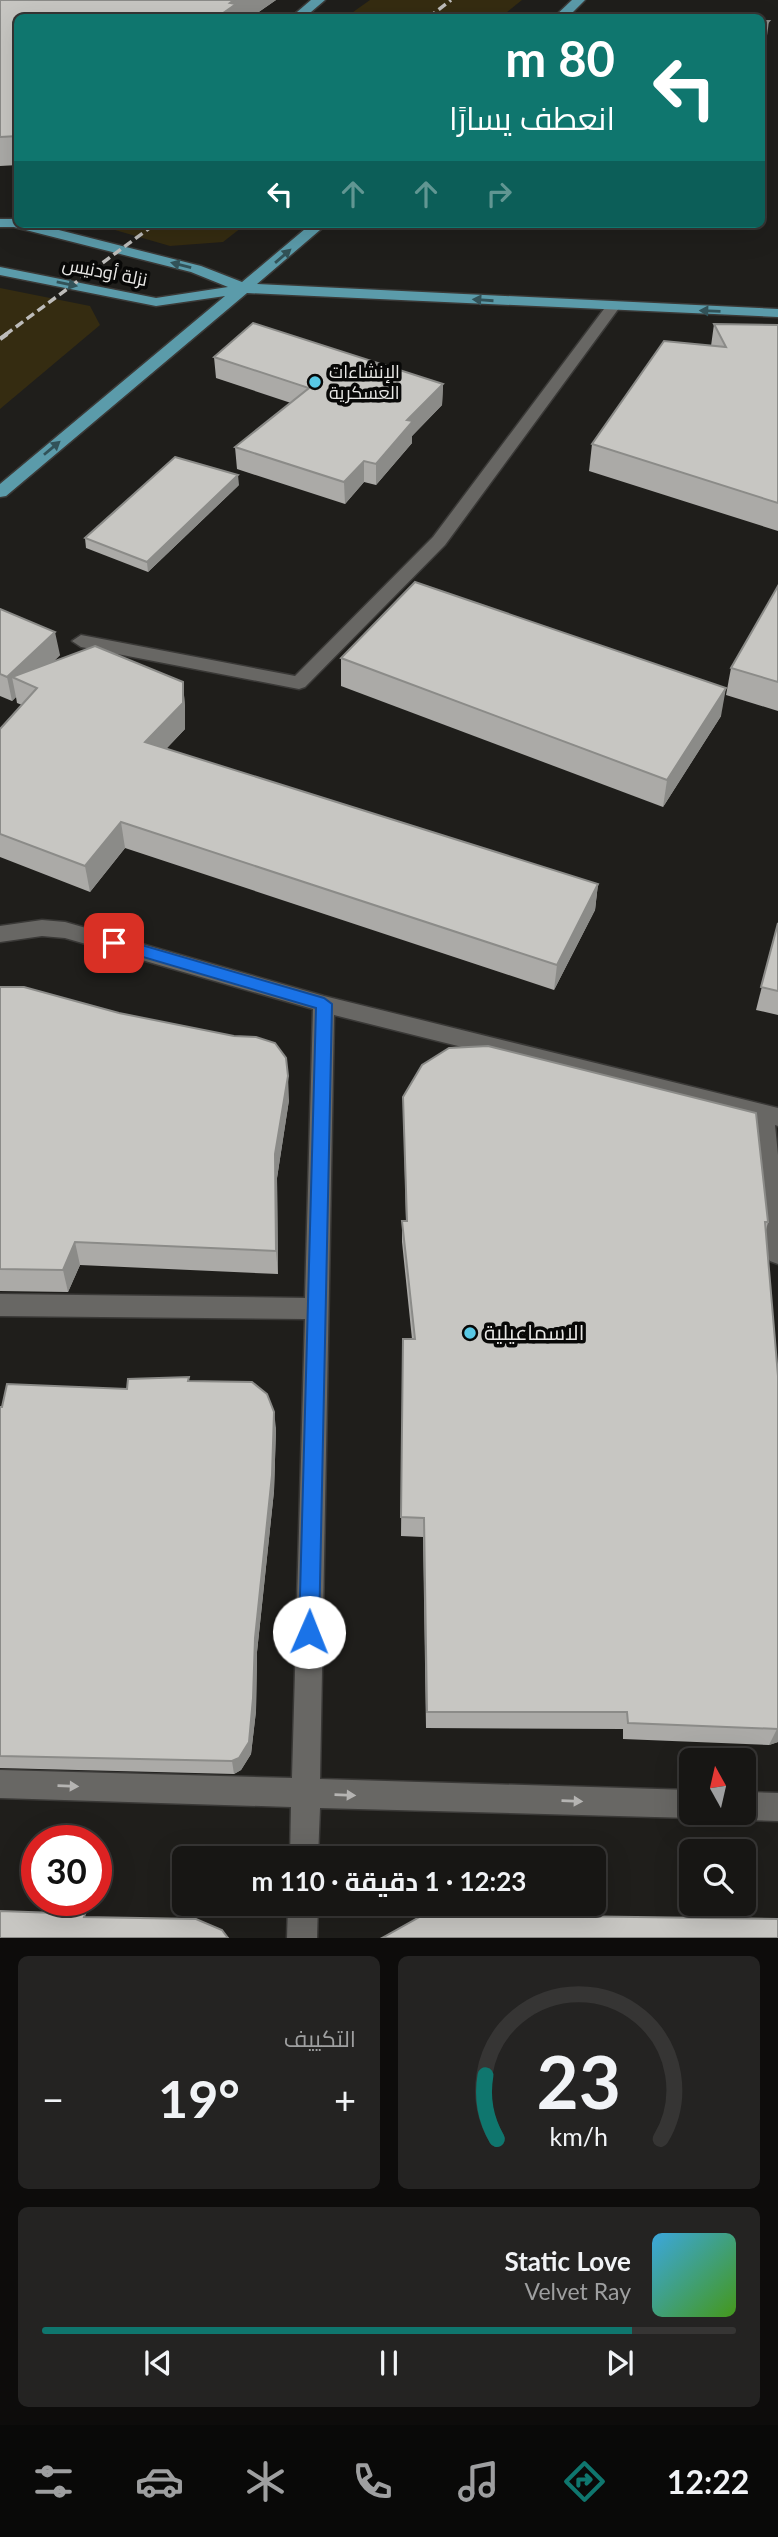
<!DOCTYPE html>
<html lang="ar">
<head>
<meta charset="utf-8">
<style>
	body { margin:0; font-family:Lato,Cairo,sans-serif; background:#242322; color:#f1f3f6; direction:rtl; height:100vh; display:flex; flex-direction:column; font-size:26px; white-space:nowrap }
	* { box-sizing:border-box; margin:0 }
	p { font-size:23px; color:#9e9fa0 }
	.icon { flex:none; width:38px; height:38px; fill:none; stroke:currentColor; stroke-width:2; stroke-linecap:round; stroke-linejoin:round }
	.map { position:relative; height:1938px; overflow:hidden; direction:ltr }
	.drawer { display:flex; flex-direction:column; gap:18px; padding:18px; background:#0d0c0b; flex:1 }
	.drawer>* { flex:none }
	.banner { position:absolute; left:14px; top:14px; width:751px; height:214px; border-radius:10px; box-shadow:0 7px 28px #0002,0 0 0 2px #363534; direction:rtl; background:#0f766e; color:#fff; overflow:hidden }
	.needle { width:46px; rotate:352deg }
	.fabs { position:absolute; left:679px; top:1748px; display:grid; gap:14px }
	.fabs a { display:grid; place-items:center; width:77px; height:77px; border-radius:10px; background:#171614; box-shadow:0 7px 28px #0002,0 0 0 2px #363534; font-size:35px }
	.speed { position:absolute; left:21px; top:1825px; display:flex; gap:14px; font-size:35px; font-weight:700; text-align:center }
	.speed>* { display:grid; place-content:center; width:91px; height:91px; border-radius:50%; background:#171614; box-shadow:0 7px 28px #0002,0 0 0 2px #363534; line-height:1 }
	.speed .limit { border:10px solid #d22; background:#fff; color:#111 }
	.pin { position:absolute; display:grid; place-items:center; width:60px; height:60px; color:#fff; margin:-30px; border-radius:14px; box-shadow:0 4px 10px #0006 }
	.me { position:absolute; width:77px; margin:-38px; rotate:1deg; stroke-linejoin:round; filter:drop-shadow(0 0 5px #0008) }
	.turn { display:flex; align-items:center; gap:24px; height:147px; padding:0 35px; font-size:32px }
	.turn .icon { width:91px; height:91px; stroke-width:2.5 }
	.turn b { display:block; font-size:49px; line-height:60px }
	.lanes { display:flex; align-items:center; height:66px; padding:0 35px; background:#0003; justify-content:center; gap:35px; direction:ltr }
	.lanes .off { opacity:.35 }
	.big { font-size:52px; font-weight:700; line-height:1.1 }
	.drawer .card { flex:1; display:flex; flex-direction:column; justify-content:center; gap:10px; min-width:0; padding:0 24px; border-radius:10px; background:#242322 }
	.drawer .dial { align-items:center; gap:0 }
	.dial svg { height:182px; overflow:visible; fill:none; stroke:#363534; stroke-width:7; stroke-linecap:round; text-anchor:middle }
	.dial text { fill:#f1f3f6; stroke:none }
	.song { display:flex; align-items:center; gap:21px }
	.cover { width:84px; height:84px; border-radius:10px; background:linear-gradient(135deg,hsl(200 70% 55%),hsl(100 70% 35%)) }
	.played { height:7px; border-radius:4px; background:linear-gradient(90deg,#0f766e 85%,#363534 85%) }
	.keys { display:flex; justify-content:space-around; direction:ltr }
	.heat { display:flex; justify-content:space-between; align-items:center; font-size:38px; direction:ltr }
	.drawer .tiles { flex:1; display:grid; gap:18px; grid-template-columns:1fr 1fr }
	.card:last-child { grid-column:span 2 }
	.trip { position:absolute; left:172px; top:1846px; width:434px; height:70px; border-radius:10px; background:#171614; box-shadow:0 7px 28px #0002,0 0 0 2px #363534; font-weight:700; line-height:70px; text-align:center; direction:rtl }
	.tab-bar { display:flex; height:112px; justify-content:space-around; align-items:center; background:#090908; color:#9e9fa0 }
	.tab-bar .icon { width:49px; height:49px }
	.tab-bar .active { color:#0f766e }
	.tab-bar b { font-size:32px; color:#f1f3f6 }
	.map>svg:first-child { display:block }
	.green { fill:#352c11 }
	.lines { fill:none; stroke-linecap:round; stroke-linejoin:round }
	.minor-casing { stroke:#3a3937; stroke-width:3 }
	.major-casing { stroke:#3a3937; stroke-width:3 }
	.minor { fill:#686764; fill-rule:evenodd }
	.major { fill:#5b9baa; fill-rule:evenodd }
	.rail-far1 { stroke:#bdbcba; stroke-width:3.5; stroke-dasharray:9 4.5; stroke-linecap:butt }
	.rail { stroke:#bdbcba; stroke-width:4.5; stroke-dasharray:11 5; stroke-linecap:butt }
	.wall { fill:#abaaa7 }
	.shaded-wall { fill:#8b8b88 }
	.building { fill:#c7c6c2; stroke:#8b8b88; stroke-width:2 }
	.oneway { fill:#325258 }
	.oneway2 { fill:#b5b4b2 }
	.route { fill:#1a73e8; stroke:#114b97; stroke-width:2 }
	.poi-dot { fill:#59c8e4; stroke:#080807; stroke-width:2.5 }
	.labels { text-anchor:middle; stroke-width:7; stroke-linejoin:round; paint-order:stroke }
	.far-street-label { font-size:18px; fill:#e9e8e6; stroke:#080807 }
	.far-poi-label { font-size:18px; fill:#e9e8e6; stroke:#080807; text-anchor:start }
	.poi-label { font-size:21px; fill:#e9e8e6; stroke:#080807; text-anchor:start }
</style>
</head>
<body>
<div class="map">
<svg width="778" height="1939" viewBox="0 0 778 1939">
	<rect width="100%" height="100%" fill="#1f1e1b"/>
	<!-- green -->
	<g class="green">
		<path d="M370,0H522L501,17H346Z"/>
		<path d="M110,224H246L223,242L170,246L115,230Z"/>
		<path d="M0,288L90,306L100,325L0,409Z"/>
	</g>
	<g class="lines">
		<defs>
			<g id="minor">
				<path d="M612,304L619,308L445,545L305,687L299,689L81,647L72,641L81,635L295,676L433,537L607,305Z"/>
				<path d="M42,920L65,922L324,996L778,1108V1126L775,1125L778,1155V1264L770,1261L766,1254L751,1119L334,1015L320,1779L691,1790V1813L701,1814L691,1818L320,1808L318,1858H290L291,1807L0,1798V1770L292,1778L305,1319L0,1316V1294L305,1298L313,1009L65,938L42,936L0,942V926Z"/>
				<path d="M744,1792L778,1793V1821L744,1820L734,1816L733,1813H744Z"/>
				<path d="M288,1904H318L317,1939H287Z"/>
			</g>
			<g id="major">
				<path d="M311,0H325L304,18H290Z"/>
				<path d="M572,0H585L567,18H553Z"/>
				<path d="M0,219H14L18,224H35L201,266L242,282L311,224H327L257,284L778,309V317L247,293L6,496L0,497V484L225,296L156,306L0,275V267L156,298L228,287L191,272L14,227H0Z"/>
			</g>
		</defs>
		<!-- minor casing -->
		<use href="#minor" class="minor-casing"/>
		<!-- major casing -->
		<use href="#major" class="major-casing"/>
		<!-- minor -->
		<use href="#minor" class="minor"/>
		<!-- major -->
		<use href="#major" class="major"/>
		<!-- rail-far1 -->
		<g class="rail-far1">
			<path d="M428,18L451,0"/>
			<path d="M5,335L155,224"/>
		</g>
		<!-- rail -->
		<path class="rail" d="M0,339L7,334"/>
	</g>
	<!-- wall -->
	<g class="wall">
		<path d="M0,0H276L250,18H18V165L0,166Z"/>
		<path d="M714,324L778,325V531L589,471L592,444L711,346Z"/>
		<path d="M214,357L443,384L442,405L412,436V443L376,485L364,482L345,504L237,469L235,447L291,403L216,378Z"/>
		<path d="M239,485L148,572L86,548L85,538Z"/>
		<path d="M778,586V711L726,695L731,668Z"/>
		<path d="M0,609L60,655L53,662L183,682L185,708V729L166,749L598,884L595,910L554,990L125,848L90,892L0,857V729L22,705L17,703L16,697L12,701L0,696Z"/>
		<path d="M341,658L721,716L663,807L341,686Z"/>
		<path d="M778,923V1015L756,1010Z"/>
		<path d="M0,987L289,1100L277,1178L278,1274L80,1265L68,1292L0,1291Z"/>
		<path d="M403,1097L768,1222L766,1230L778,1742L769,1745L623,1739V1729L426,1728L423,1537L401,1536L403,1339H412L402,1242V1221H406Z"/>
		<path d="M189,1377V1381L276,1428L274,1491L257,1652L256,1711L251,1754L241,1770L234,1774L0,1768V1407L127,1389Z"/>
	</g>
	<!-- shaded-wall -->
	<g class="shaded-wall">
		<path d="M234,0H276L250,18H216Z"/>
		<path d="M769,21L766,43L761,48V30Z"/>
		<path d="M443,384L442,405L412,436V443L376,485V464L407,420Z"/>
		<path d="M364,461V482L345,504L344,482Z"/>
		<path d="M238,475L239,485L148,572L147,562Z"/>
		<path d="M55,632L60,655L29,685L12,677L16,697L12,701L7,677Z"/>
		<path d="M183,682L185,708V729L148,768L145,742Z"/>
		<path d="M726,688L721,716L663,807L667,780Z"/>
		<path d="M121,822L125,848L90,892L85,866Z"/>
		<path d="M598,884L595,910L554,990L557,965Z"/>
		<path d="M288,1076L289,1100L277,1178L278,1274L276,1251L275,1154Z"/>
		<path d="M75,1242L80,1265L68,1292L63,1270Z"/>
		<path d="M274,1412L276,1428L274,1491L257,1652L256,1711L251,1754L241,1770L234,1774L232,1761L255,1638Z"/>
		<path d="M777,1729H778V1742L769,1745Z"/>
	</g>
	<!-- building -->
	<g class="building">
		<path d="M0,0H234L230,3L236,4L216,18H18V136L0,137Z"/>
		<path d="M641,15L699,18H639Z"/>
		<path d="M761,21H769L761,30Z"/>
		<path d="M253,323L443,384L407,420L413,421L376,464L364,461L344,482L235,447L309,388L214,357Z"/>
		<path d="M714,324L778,325V503L592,444L664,341L726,347Z"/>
		<path d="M175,457L238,475L147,562L85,538Z"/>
		<path d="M415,582L726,688L667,780L341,658Z"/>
		<path d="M778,586V682L731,668Z"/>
		<path d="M0,609L55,632L7,677L0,674Z"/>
		<path d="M95,646L183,682V703L145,742L598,884L557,965L121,822L85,866L0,834V729L37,688L12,677Z"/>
		<path d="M778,923V991L761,987Z"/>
		<path d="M0,987H24L119,1013L234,1036L256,1037L275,1043L286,1058L288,1076L275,1154L276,1251L75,1242L63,1270L0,1269Z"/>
		<path d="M488,1046L756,1113L768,1222H765L778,1376V1729L628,1723L627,1712H427L424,1518L401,1517L403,1339H415L402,1221H407L403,1097L422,1065L449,1048Z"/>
		<path d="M189,1377L188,1381L252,1382L267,1394L274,1412L272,1475L255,1638L253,1698L249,1742L239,1758L232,1761L0,1756V1407H2L7,1384L127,1389L128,1379Z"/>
		<path d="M0,1911L85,1914L84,1917L196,1919L222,1930L228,1938H0Z"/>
		<path d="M425,1914L778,1919V1938H382Z"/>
	</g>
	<!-- one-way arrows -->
	<defs><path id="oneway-solid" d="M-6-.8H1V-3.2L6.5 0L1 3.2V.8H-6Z" transform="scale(1.75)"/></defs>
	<g class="oneway">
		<use href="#oneway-solid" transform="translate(283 256) rotate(-41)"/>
		<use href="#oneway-solid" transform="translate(181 265) rotate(-166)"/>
		<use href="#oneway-solid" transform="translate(67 284) rotate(11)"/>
		<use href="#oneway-solid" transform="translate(483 300) rotate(-176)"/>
		<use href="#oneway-solid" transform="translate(710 311) rotate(-178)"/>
		<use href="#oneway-solid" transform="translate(52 448) rotate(-40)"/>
	</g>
	<g class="oneway2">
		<use href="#oneway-solid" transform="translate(68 1786) rotate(2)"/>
		<use href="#oneway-solid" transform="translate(345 1795) rotate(2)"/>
		<use href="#oneway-solid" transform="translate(572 1801) rotate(2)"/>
	</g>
	<!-- route -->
	<path class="route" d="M114,937L324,998L332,1004L319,1632L316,1639L309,1642L302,1639L299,1632L316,1008L109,947L106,943Z"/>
	<!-- markers -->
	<g class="poi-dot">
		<circle cx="315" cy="382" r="7"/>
		<circle cx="470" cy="1333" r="7"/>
	</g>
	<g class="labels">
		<!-- far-street labels -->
		<g class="far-street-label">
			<text transform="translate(105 272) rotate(11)" y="6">نزلة أودنيس</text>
		</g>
		<!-- far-poi labels -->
		<g class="far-poi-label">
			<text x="329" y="378">الإنشاءات<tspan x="329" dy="21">العسكرية</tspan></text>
		</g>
		<!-- poi labels -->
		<g class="poi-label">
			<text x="484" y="1340">الاسماعيلية</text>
		</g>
	</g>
</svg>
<div class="fabs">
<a><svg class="needle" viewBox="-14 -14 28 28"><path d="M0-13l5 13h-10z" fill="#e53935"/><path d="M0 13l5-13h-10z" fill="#9e9fa0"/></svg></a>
<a><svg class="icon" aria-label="search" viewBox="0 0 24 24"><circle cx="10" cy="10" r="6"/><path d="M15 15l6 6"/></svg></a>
</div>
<div class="speed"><div class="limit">30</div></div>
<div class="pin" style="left:114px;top:943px;background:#d93025"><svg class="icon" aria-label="arrive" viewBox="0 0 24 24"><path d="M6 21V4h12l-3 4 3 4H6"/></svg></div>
<svg class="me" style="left:309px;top:1632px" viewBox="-20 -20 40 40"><circle r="19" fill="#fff"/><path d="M0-13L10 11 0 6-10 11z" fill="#1a73e8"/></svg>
<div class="trip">12:23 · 1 دقيقة · 110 m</div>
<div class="banner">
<div class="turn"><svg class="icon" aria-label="left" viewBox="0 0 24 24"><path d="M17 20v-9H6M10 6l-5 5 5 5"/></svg><div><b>80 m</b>انعطف يسارًا</div></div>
<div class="lanes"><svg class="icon" aria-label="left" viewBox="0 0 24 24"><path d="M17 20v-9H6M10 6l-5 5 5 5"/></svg><svg class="icon off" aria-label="ahead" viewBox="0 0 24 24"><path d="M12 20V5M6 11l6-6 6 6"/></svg><svg class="icon off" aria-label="ahead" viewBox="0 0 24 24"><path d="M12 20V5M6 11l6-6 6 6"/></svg><svg class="icon off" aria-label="right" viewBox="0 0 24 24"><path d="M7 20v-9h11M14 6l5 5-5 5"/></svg></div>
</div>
</div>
<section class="drawer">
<div class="tiles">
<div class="card dial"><svg viewBox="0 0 100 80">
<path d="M14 69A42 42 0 1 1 86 69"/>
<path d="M14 69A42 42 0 0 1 9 41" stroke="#0f766e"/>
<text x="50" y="56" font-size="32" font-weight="700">23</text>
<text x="50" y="72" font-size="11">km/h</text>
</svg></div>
<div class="card"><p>التكييف</p>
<div class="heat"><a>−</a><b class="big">19°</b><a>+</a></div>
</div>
<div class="card">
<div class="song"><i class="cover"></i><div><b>Static Love</b><p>Velvet Ray</p></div></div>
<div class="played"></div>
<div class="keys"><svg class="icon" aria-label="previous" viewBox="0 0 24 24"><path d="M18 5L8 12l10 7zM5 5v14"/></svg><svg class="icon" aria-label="pause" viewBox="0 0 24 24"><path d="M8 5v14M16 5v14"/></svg><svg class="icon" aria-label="next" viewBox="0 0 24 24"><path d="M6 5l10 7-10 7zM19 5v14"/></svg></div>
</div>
</div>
</section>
<nav class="tab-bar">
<b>12:22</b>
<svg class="icon active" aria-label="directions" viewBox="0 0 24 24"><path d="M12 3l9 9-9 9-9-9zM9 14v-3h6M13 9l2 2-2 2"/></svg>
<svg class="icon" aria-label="music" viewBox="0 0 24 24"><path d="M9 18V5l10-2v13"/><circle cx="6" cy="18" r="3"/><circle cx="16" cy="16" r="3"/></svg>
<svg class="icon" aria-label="phone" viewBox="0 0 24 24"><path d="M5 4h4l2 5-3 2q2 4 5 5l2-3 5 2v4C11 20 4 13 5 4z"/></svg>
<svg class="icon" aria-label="climate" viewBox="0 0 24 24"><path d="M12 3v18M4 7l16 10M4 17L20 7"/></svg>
<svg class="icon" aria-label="car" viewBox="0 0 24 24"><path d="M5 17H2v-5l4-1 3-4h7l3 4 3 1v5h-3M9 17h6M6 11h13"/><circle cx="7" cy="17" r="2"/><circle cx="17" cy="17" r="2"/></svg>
<svg class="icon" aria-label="filters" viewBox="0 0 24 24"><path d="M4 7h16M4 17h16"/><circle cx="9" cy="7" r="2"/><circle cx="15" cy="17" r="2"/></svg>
</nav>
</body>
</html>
